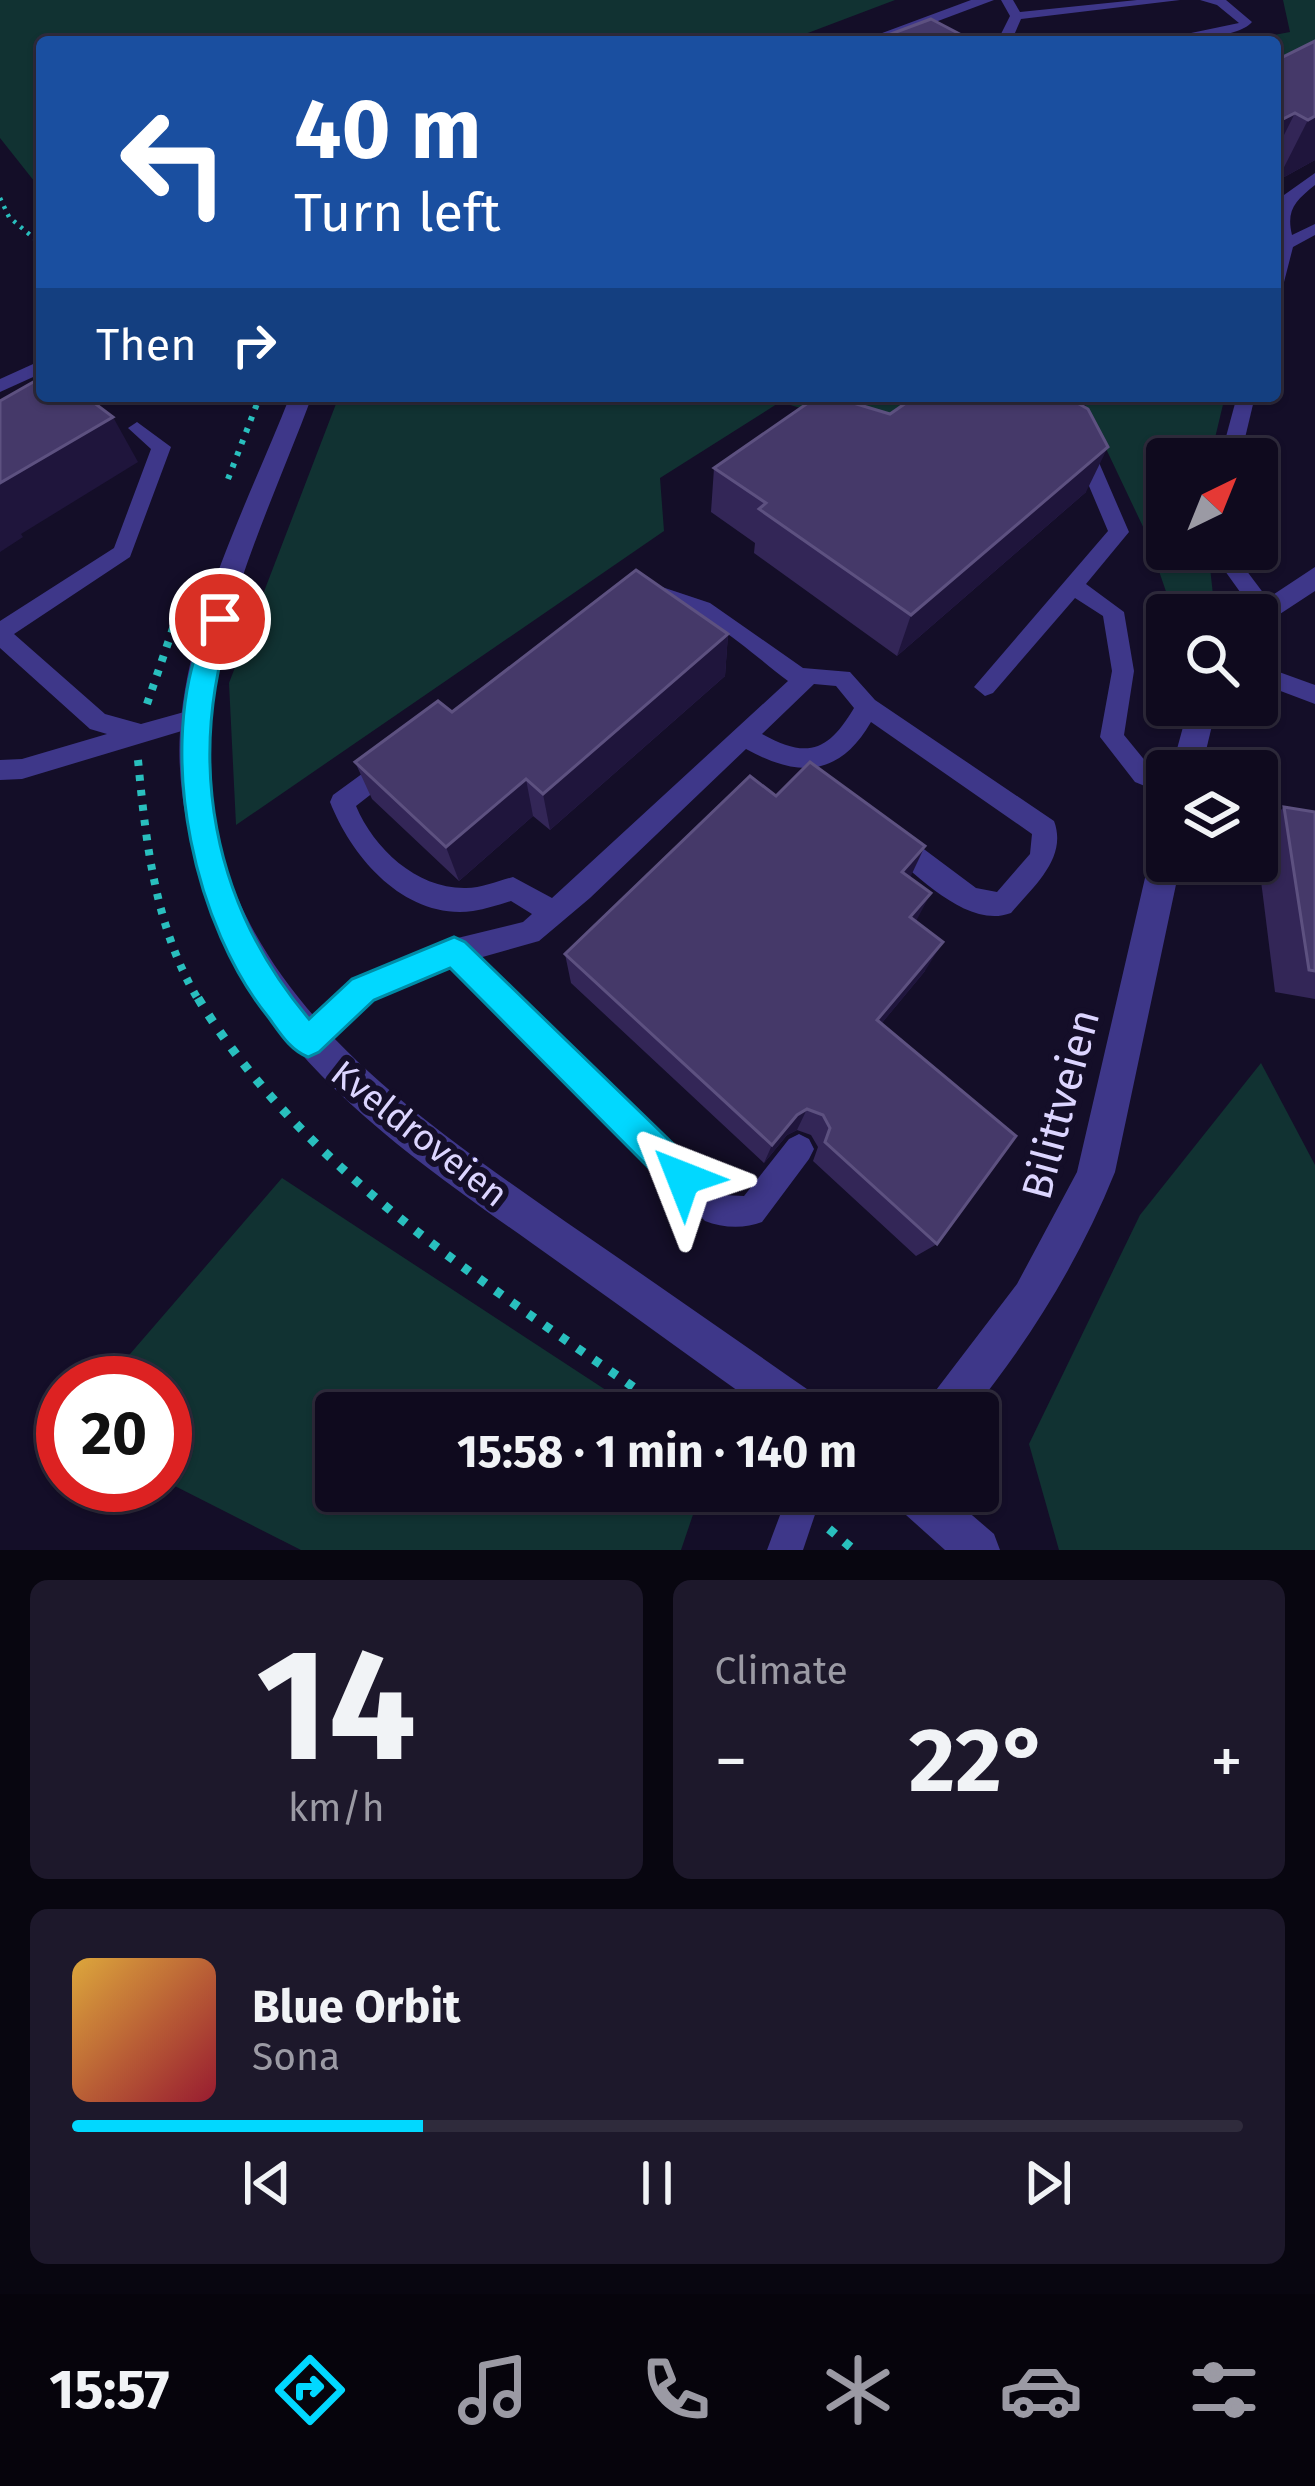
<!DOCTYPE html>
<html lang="en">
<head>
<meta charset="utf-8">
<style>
	body { margin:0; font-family:"Fira Sans",sans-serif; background:#1d182b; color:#f1f3f6; height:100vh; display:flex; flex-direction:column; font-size:45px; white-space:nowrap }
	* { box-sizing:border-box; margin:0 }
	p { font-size:39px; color:#9b9aa4 }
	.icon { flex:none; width:66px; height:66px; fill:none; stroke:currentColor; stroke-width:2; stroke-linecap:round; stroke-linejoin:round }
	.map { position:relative; height:1550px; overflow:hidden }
	.sheet { display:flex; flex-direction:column; gap:30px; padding:30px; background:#080610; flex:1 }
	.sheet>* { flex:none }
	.guide { position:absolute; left:36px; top:36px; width:1245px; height:366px; border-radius:12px; box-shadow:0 3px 9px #0004,0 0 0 3px #2f2b3c; background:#1a4fa0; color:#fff; overflow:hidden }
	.needle { width:78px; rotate:43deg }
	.tools { position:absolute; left:1146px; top:438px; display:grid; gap:24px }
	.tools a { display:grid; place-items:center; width:132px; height:132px; border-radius:12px; background:#0f0a1e; box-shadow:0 3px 9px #0004,0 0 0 3px #2f2b3c; font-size:60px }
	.speed { position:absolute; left:36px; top:1356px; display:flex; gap:24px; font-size:60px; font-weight:700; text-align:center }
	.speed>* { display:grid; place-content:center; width:156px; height:156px; border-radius:50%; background:#0f0a1e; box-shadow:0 3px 9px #0004,0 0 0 3px #2f2b3c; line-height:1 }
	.speed .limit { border:18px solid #d22; background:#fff; color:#111 }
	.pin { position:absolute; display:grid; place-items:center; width:102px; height:102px; color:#fff; margin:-51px; border:6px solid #fff; border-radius:50%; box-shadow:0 3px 12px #0007 }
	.me { position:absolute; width:132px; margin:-66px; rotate:315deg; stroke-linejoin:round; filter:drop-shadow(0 0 9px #0008) }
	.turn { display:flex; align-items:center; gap:42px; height:252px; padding:0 60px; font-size:54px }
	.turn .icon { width:156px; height:156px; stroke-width:2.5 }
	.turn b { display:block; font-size:84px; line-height:102px }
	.then { display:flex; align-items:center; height:114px; padding:0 60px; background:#0003; gap:24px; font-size:45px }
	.big { font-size:90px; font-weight:700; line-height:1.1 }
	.sheet .widget { flex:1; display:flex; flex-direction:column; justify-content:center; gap:18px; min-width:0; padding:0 42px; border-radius:18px; background:#1d182b }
	.sheet .dial { align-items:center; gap:0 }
	.dial b { font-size:156px; line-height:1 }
	.song { display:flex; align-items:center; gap:36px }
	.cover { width:144px; height:144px; border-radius:18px; background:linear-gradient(135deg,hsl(40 70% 55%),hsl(350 70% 35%)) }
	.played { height:12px; border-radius:6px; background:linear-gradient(90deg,#01d8ff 30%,#2f2b3c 30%) }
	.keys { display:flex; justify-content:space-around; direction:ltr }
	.heat { display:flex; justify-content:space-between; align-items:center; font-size:66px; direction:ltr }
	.sheet .tiles { flex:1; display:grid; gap:30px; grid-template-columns:1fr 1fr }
	.widget:last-child { grid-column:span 2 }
	.trip { position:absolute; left:315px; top:1392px; width:684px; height:120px; border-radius:12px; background:#0f0a1e; box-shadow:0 3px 9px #0004,0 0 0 3px #2f2b3c; font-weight:700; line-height:120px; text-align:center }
	.menu { display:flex; height:192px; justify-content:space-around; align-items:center; background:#06040c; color:#9b9aa4 }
	.menu .icon { width:84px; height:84px }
	.menu .active { color:#01d8ff }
	.menu b { font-size:54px; color:#f1f3f6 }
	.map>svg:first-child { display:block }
	.green { fill:#113232 }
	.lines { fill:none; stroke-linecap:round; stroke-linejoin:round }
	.path-far3 { stroke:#29bfbe; stroke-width:4.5; stroke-dasharray:3 6; stroke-linecap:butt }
	.path-far2 { stroke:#29bfbe; stroke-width:6; stroke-dasharray:4.5 8; stroke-linecap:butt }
	.path-far1 { stroke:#29bfbe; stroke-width:8; stroke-dasharray:6 9; stroke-linecap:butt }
	.path { stroke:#29bfbe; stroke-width:9; stroke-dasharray:8 12; stroke-linecap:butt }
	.lane { fill:#3e3789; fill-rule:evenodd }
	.street { fill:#3e3789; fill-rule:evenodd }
	.wall { fill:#332657 }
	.shaded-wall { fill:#1f153c }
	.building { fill:#453969; stroke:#5d5180; stroke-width:3 }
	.route { fill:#01d8ff; stroke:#018ca6; stroke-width:3 }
	.labels { text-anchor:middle; stroke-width:12; stroke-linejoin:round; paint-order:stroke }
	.street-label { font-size:36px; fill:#dcd5ff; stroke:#140e28 }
	.near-street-label { font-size:42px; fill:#dcd5ff; stroke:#140e28 }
</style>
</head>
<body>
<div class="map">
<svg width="1315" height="1550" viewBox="0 0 1315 1550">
	<rect width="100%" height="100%" fill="#140e28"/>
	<!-- green -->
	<g class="green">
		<path d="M0,0H895L784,42H42V191L0,138Z"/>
		<path d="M1283,0H1315V79L1275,96V42H1235L1290,32Z"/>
		<path d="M339,396H937L883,432L780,402L660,478L664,531L236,825L229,683Z"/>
		<path d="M1081,396H1225L1210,459H1167V549H1208L1214,604L1174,615L1146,533Z"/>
		<path d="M1261,1063L1315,1165V1550H1059L1029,1444L1140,1215Z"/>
		<path d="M282,1178L641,1413H336V1491H701L681,1550H301L165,1481V1383H105Z"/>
	</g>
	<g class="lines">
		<!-- path-far3 -->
		<path class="path-far3" d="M0,198L9,217L42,245"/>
		<!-- path-far2 -->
		<path class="path-far2" d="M228,479L260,396"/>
		<!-- path-far1 -->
		<g class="path-far1">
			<path d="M147,704L181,605"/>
			<path d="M138,760C146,843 155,928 199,1001"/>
		</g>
		<!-- path -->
		<g class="path">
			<path d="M198,998C305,1176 504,1294 670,1413"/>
			<path d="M829,1529L854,1550"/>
		</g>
		<!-- lane -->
		<g class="lane">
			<path d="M1001,0H1013L1020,12L1137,0H1180L1021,19L1011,42H997L1010,16Z"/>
			<path d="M1200,0H1226L1252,22C1238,39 1172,42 1148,42L1239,23L1217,5Z"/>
			<path d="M1315,173V185C1295,201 1286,210 1292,235L1315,224V235L1293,247L1283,286L1275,291V211L1284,195Z"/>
			<path d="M42,360V373L0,392V379Z"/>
			<path d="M1031,396H1050L1097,458L1129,532L1086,584L1124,612L1134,671L1124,735L1151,768L1167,774V795L1135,782L1100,737L1112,671L1103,616L1075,598L993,693L985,696L974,687L1108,531L1078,460Z"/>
			<path d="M1237,396H1255L1240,459H1220Z"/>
			<path d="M137,422L171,447L130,557L14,634L105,714L141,724L195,709L203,711L207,718L203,725L195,727L22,779L0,780V760L22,759L107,734L90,729L0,648V621L114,548L151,449L128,428Z"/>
			<path d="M1217,549H1237V558L1277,611L1274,617H1258L1220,564Z"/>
			<path d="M659,586L710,603L803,668L850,672L875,700L1054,821C1068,858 1033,887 1011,913C967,930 915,872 883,848L880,840L883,832L892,829L901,832L976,888L997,892L1030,854L1032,834L871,722C839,777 799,778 746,749L590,898L539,941L479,958L722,1195L744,1196L789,1139L799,1134L809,1139L814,1149L809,1159L762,1222C745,1229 722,1228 705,1221L450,965L373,999L318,1051L308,1055L298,1051L294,1041L298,1031L353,981L437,943L523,922L532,914L511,901C498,905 486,909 473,911C405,920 352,858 330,802L333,795L381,760H397L401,767L397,774L356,806C374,849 417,889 466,888C482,888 498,881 513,877L552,898L788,681C746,650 697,597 641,605L630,597L633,591ZM814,684L836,686L854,708C828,752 807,759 762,734Z"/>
			<path d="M1257,664L1315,685V704L1257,682Z"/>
			<path d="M789,1491H823L803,1550H767Z"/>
		</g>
		<!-- street -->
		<g class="street">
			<path d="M971,0H994L882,42H858Z"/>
			<path d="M290,396H312C273,501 218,611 210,725C192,967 392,1100 566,1222C651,1280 735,1339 820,1398L826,1413H769C690,1357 612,1300 533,1244C393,1145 251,1048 200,875C186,829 177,780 180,732C188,616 248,503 290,396Z"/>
			<path d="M1315,567V591L1257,629V615H1246L1247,612Z"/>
			<path d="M1189,705H1217L1201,771H1171Z"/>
			<path d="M1167,838V861H1181L1115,1172C1079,1261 1031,1338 971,1413H924L930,1398L1017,1284L1077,1172L1151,852L1156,842Z"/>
			<path d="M889,1491H944L994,1534L1000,1550H945L896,1506Z"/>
		</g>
	</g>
	<!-- wall -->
	<g class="wall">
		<path d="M1315,41V160L1277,181L1275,180V61Z"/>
		<path d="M714,468L1086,492L897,656L754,553L755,543L711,512Z"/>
		<path d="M728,634L725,676L550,830L533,816L459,881L372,799L355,762L452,712Z"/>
		<path d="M776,796L910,878L925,971L881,1024L937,1244L916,1256L813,1161L818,1147L811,1135L797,1130L787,1135L764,1163L571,983L565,954Z"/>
		<path d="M1284,807L1315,812V999L1275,992L1257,849V833Z"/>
	</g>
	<!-- shaded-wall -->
	<g class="shaded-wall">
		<path d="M1295,113L1275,153V123Z"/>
		<path d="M1315,116V160L1277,181L1308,120Z"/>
		<path d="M113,417L138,462L21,534L23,537L0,552V483Z"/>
		<path d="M1108,447L1086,492L897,656L911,615Z"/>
		<path d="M728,634L725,676L550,830L543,794Z"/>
		<path d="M526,779L533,816L459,881L446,847Z"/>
		<path d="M925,846L909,880L902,872Z"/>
		<path d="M931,893L914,925L910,917Z"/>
		<path d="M943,942L925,971L863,1046L877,1020Z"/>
		<path d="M807,1109L797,1130L787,1135L764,1163L772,1145L797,1115Z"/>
	</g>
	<!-- building -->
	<g class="building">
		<path d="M931,19L975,42H900L888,35Z"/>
		<path d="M1315,41V116L1308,120L1295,113L1275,123V61Z"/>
		<path d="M42,377V396H85L113,417L0,483V401Z"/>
		<path d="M818,396H830L890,414L916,396H1065L1088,409L1108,447L911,615L759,509L766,503L714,468Z"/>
		<path d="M636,570L728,634L543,794L526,779L446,847L355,762L438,701L452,712Z"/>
		<path d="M810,762L925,846L902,872L931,893L910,917L943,942L877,1020L1016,1136L937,1244L825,1142L830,1128L823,1115L807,1109L797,1115L772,1145L565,954L750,776L776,796Z"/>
		<path d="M1284,807L1315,812V971L1309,970Z"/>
	</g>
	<!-- route -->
	<path class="route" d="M220,609L232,619C186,761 212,904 309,1019L352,979L454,937L465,942L695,1165L700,1178L695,1190L683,1195L671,1190L450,968L374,1000L319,1052L308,1057C290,1050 280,1033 269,1018C194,926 159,760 198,647C203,632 204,614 220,609Z"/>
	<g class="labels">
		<!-- street labels -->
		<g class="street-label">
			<text transform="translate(420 1133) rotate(38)" y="13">Kveldroveien</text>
		</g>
		<!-- near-street labels -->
		<g class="near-street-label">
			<text transform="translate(1060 1104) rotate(-75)" y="15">Bilittveien</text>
		</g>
	</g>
</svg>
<div class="tools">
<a><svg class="needle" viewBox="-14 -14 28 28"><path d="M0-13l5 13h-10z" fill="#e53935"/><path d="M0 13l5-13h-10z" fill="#9b9aa4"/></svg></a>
<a><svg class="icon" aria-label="search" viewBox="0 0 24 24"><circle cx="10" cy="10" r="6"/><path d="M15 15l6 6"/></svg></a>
<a><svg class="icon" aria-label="layers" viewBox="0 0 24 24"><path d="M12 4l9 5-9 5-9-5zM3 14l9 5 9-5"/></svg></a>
</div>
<div class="speed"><div class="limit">20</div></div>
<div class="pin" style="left:220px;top:619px;background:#d93025"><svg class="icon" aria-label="arrive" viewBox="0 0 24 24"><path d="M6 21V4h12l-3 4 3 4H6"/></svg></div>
<svg class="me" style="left:683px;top:1178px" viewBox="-20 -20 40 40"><path d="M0-17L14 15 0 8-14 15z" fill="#01d8ff" stroke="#fff" stroke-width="4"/></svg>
<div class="trip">15:58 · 1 min · 140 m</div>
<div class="guide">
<div class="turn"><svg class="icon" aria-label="left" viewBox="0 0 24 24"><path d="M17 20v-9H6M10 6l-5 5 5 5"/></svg><div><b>40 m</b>Turn left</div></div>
<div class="then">Then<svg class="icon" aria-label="right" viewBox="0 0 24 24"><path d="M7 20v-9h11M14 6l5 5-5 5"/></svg></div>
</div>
</div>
<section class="sheet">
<div class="tiles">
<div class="widget dial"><b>14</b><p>km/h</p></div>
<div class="widget"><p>Climate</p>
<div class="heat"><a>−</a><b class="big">22°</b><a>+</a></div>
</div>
<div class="widget">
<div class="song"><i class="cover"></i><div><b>Blue Orbit</b><p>Sona</p></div></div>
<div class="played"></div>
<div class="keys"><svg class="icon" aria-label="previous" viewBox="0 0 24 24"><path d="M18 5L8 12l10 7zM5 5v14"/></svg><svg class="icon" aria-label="pause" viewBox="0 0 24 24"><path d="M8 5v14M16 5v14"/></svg><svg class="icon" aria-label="next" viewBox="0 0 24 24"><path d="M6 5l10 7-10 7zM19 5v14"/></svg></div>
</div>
</div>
</section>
<nav class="menu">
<b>15:57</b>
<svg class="icon active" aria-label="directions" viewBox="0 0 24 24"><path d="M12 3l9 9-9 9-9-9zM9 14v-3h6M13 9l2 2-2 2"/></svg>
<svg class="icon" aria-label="music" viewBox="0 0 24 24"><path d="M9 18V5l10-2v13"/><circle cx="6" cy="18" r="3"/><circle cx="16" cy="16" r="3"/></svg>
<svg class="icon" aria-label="phone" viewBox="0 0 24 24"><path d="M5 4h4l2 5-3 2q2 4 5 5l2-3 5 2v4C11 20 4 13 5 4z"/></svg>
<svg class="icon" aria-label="climate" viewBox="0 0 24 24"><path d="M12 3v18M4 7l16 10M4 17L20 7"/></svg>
<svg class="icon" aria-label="car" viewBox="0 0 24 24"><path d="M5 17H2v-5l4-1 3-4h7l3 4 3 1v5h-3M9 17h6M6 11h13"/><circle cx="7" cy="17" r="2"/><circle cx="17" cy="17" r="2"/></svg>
<svg class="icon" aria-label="filters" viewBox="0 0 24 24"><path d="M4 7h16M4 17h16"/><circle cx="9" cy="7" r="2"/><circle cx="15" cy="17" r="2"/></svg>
</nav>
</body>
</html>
